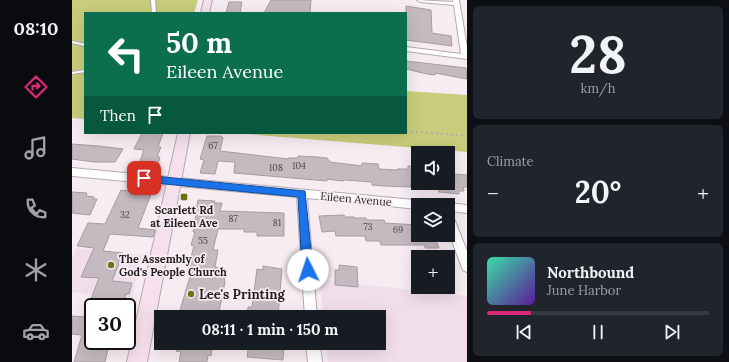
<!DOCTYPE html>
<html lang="en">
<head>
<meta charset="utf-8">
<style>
	body { margin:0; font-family:Lora,serif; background:#20242c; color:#f1f3f6; height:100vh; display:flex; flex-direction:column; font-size:15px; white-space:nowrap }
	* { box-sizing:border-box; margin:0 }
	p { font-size:13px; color:#9ea1a6 }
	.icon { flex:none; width:22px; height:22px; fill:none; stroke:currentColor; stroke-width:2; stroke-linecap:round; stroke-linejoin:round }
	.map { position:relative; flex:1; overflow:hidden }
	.drawer { display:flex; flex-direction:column; gap:6px; padding:6px; background:#0d0f14; width:262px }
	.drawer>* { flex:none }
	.hud { position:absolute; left:12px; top:12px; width:323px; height:122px; border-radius:0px; box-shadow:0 4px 16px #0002; background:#0b6e4f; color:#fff; overflow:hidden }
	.tools { position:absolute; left:339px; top:146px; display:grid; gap:8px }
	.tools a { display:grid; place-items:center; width:44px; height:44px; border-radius:0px; background:#171b24; box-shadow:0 4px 16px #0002; font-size:20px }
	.speed { position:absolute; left:12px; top:298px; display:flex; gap:8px; font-size:20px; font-weight:700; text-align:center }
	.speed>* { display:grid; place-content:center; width:52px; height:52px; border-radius:50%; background:#171b24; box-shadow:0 4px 16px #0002; line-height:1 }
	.speed .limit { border:2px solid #111; border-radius:6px; background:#fff; color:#111 }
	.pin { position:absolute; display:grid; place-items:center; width:34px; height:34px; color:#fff; margin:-17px; border-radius:8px; box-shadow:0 2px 6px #0006 }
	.me { position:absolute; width:44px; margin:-22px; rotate:356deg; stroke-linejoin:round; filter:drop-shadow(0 0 3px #0008) }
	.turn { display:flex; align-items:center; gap:14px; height:84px; padding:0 16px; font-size:18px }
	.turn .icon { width:52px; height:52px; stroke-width:2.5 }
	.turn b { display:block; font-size:28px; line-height:34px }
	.then { display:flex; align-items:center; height:38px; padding:0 16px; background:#0003; gap:8px; font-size:15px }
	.big { font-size:30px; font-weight:800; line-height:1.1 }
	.drawer .widget { flex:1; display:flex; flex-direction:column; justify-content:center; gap:6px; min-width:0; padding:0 14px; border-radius:6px; background:#20242c }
	.drawer .dial { align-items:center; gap:0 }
	.dial b { font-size:52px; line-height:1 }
	.song { display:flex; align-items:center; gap:12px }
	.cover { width:48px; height:48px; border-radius:6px; background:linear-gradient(135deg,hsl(160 70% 55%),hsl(270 70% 35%)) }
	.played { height:4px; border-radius:2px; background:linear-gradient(90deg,#db2777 20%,#363941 20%) }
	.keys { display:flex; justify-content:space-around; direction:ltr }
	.heat { display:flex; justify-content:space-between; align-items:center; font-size:22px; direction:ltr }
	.trip { position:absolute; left:82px; top:310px; width:232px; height:40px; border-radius:0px; background:#171b24; box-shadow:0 4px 16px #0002; font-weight:800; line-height:40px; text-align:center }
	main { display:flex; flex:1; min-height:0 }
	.tabs { display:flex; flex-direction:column; width:72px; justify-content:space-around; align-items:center; background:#090b0e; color:#9ea1a6 }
	.tabs .icon { width:28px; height:28px }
	.tabs .active { color:#db2777 }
	.tabs b { font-size:18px; color:#f1f3f6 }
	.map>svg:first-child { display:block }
	.built { fill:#f1dee8 }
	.green { fill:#c8cd7b }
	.building { fill:#c4babf; stroke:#a69ca1 }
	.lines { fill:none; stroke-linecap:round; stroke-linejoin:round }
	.service-casing { stroke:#b4aaaf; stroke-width:2 }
	.minor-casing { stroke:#b4aaaf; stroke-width:2 }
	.secondary-casing { stroke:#b4aaaf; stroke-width:2 }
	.path { stroke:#b2aaae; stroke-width:2; stroke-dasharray:2 3; stroke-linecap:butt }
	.service { fill:#fff; fill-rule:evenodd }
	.minor { fill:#fff; fill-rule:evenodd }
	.secondary { fill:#f5e0ec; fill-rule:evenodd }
	.route { fill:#1a73e8; stroke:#114b97 }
	.poi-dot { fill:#6e7117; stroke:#f7ecf2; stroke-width:1.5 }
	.labels { text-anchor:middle; stroke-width:3.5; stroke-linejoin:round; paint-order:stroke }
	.number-label { font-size:9px; fill:#4b4648 }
	.street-label { font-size:11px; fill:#231f21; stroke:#f7ecf2 }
	.poi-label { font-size:11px; font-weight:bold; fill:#231f21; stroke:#f7ecf2 }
	.near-poi-label { font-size:13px; font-weight:bold; fill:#231f21; stroke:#f7ecf2; text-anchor:start }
</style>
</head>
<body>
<main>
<nav class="tabs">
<b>08:10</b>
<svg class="icon active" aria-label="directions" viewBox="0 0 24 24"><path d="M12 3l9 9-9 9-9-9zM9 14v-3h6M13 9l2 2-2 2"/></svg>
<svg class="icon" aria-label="music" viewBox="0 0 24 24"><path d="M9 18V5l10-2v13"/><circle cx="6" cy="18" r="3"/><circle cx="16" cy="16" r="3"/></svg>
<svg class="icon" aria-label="phone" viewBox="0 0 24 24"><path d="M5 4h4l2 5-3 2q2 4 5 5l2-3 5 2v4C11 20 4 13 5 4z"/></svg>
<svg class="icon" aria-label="climate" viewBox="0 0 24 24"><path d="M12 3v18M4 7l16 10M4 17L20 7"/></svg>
<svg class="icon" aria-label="car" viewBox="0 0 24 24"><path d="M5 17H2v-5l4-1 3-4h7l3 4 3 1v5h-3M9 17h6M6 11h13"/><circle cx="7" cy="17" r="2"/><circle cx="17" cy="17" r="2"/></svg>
</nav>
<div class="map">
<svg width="395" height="362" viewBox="0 0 395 362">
	<rect width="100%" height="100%" fill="#f7ecf2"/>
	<!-- built -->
	<g class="built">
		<path d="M4,248L70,255L59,301L0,292V259Z"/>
		<path d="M248,280L395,296V362H256L254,343H307V317H251Z"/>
	</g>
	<!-- green -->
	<g class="green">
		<path d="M0,0H126L122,13H13V119L0,118Z"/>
		<path d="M334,91L395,95V152L162,133H334Z"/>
	</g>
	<!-- building -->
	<g class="building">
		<path d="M199,0H239L238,13H192Z"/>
		<path d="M157,2H170L168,13H154Z"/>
		<path d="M334,6L359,10L360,33L379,36L380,46L334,40Z"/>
		<path d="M334,61L394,68L395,79L363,73V75L355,74L334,69Z"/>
		<path d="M70,133H91L86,147H89L85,157H88L85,168L66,167L72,150L62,149Z"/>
		<path d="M135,136H149L151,138L148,151L216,159V158H226V156L246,157L255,158L258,162L290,166V163L306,164L307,169L326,170L325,169H336V166L346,167V184L338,183L339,187L312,186L300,185V182L273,180L270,181L255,179V181L162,173L163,162L146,161L143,174L128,173L132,160L128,159Z"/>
		<path d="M0,144L27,146L51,149L43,162H22L0,159Z"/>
		<path d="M379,174L395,175V187H391L392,191H387V194L367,192L366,183H378L377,178H380Z"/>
		<path d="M49,190L79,194L66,228L83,230L81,237L38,234L31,251L51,253L40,281L60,283L57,294H54L50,307H21V341H38L33,362H2L10,335L0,334V316L12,317L27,278L9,277L22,248L5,246L16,223L33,224Z"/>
		<path d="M0,192L15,193L14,196L22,197L21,199H25L18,215L0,213Z"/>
		<path d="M126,200L143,201L142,203H150L148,211L212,213V236H185V232H172V229H146L141,250H146L143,267L153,269L152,277L153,282L146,317H106L119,273L115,272L122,246L119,245L123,232H121Z"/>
		<path d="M272,215L273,217H282L283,218H294V220H312L313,223L346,225V235H362L367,248H353V245H309L308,241H294L293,236H264L263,231L250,232L247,216Z"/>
		<path d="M267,265L285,267L286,287L263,285V270H267Z"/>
		<path d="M191,266L210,269L206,317H175L176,307H180L185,269L191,270Z"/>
		<path d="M107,343H141L139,356L136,355L135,362H107L109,352L104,351Z"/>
		<path d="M177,343H212L211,360L175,357Z"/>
	</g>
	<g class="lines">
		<defs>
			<g id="service">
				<path d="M79,0H83L84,13H80Z"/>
				<path d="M0,41L13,44V46L0,43Z"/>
				<path d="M13,70V72L0,74V72Z"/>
			</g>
			<g id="minor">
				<path d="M345,0L381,2V0H387L395,47V59L334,51V47L389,54L382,5L348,2Z"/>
				<path d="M0,168L353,201L357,202L358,205H346V209L235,198L245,317H233L225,197L0,176Z"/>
				<path d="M376,203L395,205V213L376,211L380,213L381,216L395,251V272L391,270L376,231V205H372Z"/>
				<path d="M234,343H248L250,362H236Z"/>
			</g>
			<g id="secondary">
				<path d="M132,0H140L137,13H129Z"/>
				<path d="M106,133H118L75,362H55Z"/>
			</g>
		</defs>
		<!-- service casing -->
		<use href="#service" class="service-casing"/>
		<!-- minor casing -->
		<use href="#minor" class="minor-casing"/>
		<!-- secondary casing -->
		<use href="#secondary" class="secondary-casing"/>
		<!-- path -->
		<path class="path" d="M334,131L395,136"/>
		<!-- service -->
		<use href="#service" class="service"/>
		<!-- minor -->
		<use href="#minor" class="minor"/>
		<!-- secondary -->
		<use href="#secondary" class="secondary"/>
	</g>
	<!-- route -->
	<path class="route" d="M72,175L233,191L241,270L240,273L236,275L232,273L230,270L226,197L72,182L67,178Z"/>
	<!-- markers -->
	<g class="poi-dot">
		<rect x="108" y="193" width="8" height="8" rx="2"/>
		<circle cx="39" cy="265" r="4"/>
		<circle cx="119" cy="294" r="4"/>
	</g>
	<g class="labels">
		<!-- number labels -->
		<g class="number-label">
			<text x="141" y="149">67</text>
			<text x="227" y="169">104</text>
			<text x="204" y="171">108</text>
			<text x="53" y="218">32</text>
			<text x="161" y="222">87</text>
			<text x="205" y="226">81</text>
			<text x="296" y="230">73</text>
			<text x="326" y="233">69</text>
			<text x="131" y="244">55</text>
		</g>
		<!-- street labels -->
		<g class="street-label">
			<text transform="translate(284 199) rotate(5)" y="4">Eileen Avenue</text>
		</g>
		<!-- poi labels -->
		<g class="poi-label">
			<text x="112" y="214">Scarlett Rd<tspan x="112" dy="13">at Eileen Ave</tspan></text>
			<text x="47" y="263" text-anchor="start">The Assembly of<tspan x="47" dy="13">God's People Church</tspan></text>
		</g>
		<!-- near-poi labels -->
		<g class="near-poi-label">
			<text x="127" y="299">Lee's Printing</text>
		</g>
	</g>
</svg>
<div class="tools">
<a><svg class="icon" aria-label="sound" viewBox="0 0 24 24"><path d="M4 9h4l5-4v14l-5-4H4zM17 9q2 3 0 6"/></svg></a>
<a><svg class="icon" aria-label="layers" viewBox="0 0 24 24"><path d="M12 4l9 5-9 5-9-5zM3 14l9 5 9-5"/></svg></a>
<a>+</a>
</div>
<div class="speed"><div class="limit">30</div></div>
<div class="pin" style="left:72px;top:178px;background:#d93025"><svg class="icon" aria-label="arrive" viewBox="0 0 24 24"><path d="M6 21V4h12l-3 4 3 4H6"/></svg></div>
<svg class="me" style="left:236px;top:270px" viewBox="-20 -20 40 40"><circle r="19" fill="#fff"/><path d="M0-13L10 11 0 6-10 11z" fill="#1a73e8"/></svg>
<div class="trip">08:11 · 1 min · 150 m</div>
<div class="hud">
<div class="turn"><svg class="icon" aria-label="left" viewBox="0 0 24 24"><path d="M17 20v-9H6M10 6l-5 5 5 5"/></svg><div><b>50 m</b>Eileen Avenue</div></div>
<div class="then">Then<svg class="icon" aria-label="arrive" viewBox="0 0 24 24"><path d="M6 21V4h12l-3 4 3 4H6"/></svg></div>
</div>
</div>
<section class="drawer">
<div class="widget dial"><b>28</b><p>km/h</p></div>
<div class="widget"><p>Climate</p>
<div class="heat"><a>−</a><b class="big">20°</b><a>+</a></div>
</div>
<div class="widget">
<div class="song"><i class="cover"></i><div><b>Northbound</b><p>June Harbor</p></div></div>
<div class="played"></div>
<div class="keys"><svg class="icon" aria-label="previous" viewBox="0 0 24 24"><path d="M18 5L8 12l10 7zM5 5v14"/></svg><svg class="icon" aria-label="pause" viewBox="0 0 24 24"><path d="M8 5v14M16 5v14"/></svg><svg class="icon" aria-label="next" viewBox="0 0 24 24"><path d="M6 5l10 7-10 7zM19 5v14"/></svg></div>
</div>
</section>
</main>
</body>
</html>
